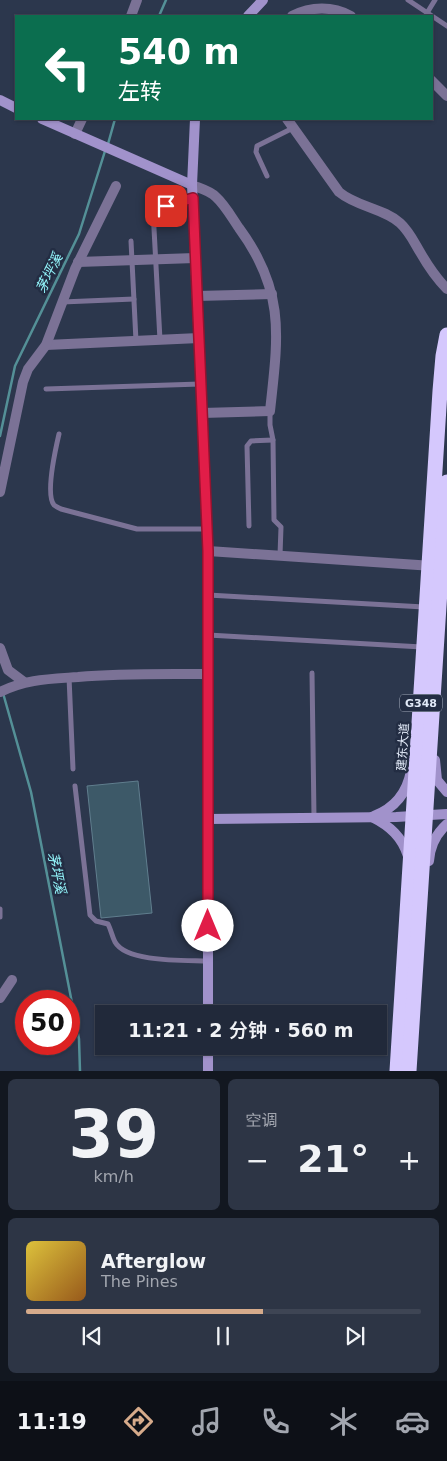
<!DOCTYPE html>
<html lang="zh">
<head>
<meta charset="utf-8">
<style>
	body { margin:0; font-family:"DejaVu Sans","Noto Sans SC",sans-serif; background:#2d3545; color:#f1f3f6; height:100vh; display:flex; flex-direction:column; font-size:19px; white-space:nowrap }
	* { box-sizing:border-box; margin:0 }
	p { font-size:16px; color:#a2a6af }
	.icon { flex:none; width:28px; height:28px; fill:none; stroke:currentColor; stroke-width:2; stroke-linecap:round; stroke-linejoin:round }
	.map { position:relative; height:1071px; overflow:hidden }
	.panel { display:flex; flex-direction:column; gap:8px; padding:8px; background:#121720; flex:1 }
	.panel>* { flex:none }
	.hud { position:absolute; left:15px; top:15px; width:418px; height:105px; border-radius:0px; box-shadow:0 1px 4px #0004,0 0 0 1px #3e4554; background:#0b6e4f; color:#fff; overflow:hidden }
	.speed { position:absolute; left:15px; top:990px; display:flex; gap:10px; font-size:25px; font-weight:700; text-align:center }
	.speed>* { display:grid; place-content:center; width:65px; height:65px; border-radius:50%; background:#21293a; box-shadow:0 1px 4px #0004,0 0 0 1px #3e4554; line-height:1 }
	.speed .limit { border:8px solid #d22; background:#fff; color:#111 }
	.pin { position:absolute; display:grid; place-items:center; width:42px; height:42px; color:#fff; margin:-21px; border-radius:10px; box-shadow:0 2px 8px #0006 }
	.me { position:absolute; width:55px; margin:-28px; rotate:0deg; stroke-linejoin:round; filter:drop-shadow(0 0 4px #0008) }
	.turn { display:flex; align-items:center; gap:18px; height:105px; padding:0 20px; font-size:22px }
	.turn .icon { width:65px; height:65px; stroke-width:2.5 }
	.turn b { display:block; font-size:35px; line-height:42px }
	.big { font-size:38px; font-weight:600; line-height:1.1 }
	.panel .tile { flex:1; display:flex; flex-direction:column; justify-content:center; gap:8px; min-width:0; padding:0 18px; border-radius:8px; background:#2d3545 }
	.panel .dial { align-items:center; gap:0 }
	.dial b { font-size:65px; line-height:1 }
	.song { display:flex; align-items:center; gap:15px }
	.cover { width:60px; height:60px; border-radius:8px; background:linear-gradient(135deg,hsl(50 70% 55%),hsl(30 70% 35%)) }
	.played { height:5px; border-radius:2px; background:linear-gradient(90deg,#d6ab8b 60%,#3e4554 60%) }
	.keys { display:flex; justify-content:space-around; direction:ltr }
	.heat { display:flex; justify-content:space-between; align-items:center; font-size:28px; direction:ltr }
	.panel .tiles { flex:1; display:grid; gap:8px; grid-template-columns:1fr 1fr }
	.tile:last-child { grid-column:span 2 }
	.trip { position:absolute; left:95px; top:1005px; width:292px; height:50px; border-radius:0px; background:#21293a; box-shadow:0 1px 4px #0004,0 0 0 1px #3e4554; font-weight:600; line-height:50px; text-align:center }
	.tab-bar { display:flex; height:80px; justify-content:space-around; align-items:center; background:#0d1017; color:#a2a6af }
	.tab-bar .icon { width:35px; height:35px }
	.tab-bar .active { color:#d6ab8b }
	.tab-bar b { font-size:22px; color:#f1f3f6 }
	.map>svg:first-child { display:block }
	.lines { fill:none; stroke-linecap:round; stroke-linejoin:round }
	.stream { stroke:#549097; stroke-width:2.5 }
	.building { fill:#3d5968; stroke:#607e8e }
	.lane { stroke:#7b7296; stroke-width:5 }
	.street { stroke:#7b7296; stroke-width:10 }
	.secondary { stroke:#a192cb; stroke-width:10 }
	.highway { stroke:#d5c8fd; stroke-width:15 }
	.route-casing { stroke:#92132f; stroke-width:12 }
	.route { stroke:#e11d48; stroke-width:9 }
	.labels { text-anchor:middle; stroke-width:5; stroke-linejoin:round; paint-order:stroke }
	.shield { fill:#232d43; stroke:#a8b1c1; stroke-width:1 }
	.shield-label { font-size:11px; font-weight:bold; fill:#e1e9f7 }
	.street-label { font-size:12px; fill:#e1e9f7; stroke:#232d43 }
	.water-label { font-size:14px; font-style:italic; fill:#93f5fb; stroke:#232d43 }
</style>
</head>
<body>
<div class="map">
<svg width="447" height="1071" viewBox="0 0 447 1071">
	<rect width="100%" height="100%" fill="#2c374d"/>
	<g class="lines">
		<!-- stream -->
		<g class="stream">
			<path d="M159,16L166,0"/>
			<path d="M108,144L115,119"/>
			<path d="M0,436L15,366L79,234L105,151"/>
			<path d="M3,693L31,792L79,1039L80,1071"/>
		</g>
	</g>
	<!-- building -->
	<path class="building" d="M138,781L152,913L101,918L87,786Z"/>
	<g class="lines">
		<!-- lane -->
		<g class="lane">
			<path d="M408,0L447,26"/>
			<path d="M427,13L435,0"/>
			<path d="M267,176L256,152L257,146L293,128"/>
			<path d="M131,241L136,341"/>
			<path d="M62,302L134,299"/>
			<path d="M160,340L153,210L193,198"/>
			<path d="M46,389L200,384"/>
			<path d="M270,411V425L273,440L274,520L281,527L280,555"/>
			<path d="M59,434C56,447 45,494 54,505C55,506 59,508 61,509L137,529H207"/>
			<path d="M249,526L247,446L251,441L273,440"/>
			<path d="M208,595L424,607"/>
			<path d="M208,635L422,647"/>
			<path d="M312,673L314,817"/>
			<path d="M69,677L73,769"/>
			<path d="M75,786L90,915L96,921L108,924C111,930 112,936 115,942C127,963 186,960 208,961"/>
			<path d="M0,909V917"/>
		</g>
		<!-- street -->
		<g class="street">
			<path d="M131,16L137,0"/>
			<path d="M292,16C311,6 333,6 351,16"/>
			<path d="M431,80L447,96"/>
			<path d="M287,119L339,192C357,207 383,208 400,223C409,231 414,242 420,252C428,266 436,278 447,289"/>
			<path d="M75,134L82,119"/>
			<path d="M192,185C199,188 211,191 216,197C225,205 232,218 239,228C286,292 278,337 270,411L202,413"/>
			<path d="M78,262L195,258"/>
			<path d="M197,296L272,294"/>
			<path d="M46,345L199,338"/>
			<path d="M0,492L23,382L28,369L46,345L75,269L116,186"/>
			<path d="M208,551L433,566"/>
			<path d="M0,648L8,670L24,682"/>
			<path d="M0,692C26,679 49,679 78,677C121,673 164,674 208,674"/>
			<path d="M0,998L12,980"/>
		</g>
		<!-- secondary -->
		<g class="secondary">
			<path d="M248,16L263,0"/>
			<path d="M0,100L16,108"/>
			<path d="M42,119L192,185"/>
			<path d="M195,119L192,185L208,551V1014"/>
			<path d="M435,760L437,780L447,792"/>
			<path d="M374,816C395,808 407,793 411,771"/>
			<path d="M372,817C390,826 402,837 408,856"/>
			<path d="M208,819L396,817L447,814"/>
			<path d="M429,861C430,846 436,834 447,824"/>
			<path d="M208,1046V1071"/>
		</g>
		<!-- highway -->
		<g class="highway">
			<path d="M397,1071L440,391L443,356L447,335"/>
			<path d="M409,1071L447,482"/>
		</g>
	</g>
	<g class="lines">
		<defs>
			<path id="route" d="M166,206L193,198L208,551V926"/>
		</defs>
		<!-- route casing -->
		<use href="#route" class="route-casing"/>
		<!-- route -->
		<use href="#route" class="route"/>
	</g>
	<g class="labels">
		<!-- shield labels -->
		<rect class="shield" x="400" y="694.5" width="42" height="17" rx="4"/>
		<g class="shield-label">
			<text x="421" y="707">G348</text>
		</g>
		<!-- street labels -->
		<g class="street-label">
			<text transform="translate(403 747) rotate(-86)" y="4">建东大道</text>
		</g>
		<!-- water labels -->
		<g class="water-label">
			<text transform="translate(49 273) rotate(-64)" y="5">茅坪溪</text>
			<text transform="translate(57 873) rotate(79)" y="5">茅坪溪</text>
		</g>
	</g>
</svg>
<div class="speed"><div class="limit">50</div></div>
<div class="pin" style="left:166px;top:206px;background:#d93025"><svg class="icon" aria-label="arrive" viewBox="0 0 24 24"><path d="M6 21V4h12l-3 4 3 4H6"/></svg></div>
<svg class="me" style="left:208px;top:926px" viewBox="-20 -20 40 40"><circle r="19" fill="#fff"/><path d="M0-13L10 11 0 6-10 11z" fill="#e11d48"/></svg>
<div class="trip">11:21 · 2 分钟 · 560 m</div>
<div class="hud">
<div class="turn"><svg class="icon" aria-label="left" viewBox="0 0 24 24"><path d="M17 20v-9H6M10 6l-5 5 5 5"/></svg><div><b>540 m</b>左转</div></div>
</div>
</div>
<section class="panel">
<div class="tiles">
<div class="tile dial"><b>39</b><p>km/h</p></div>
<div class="tile"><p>空调</p>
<div class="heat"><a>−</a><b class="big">21°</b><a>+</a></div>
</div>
<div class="tile">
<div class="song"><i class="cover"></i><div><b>Afterglow</b><p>The Pines</p></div></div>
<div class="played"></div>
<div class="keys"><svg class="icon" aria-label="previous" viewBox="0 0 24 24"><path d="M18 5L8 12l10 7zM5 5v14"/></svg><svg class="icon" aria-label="pause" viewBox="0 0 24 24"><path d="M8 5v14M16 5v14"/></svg><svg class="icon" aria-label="next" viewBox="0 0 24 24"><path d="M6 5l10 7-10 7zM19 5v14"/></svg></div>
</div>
</div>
</section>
<nav class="tab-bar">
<b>11:19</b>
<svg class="icon active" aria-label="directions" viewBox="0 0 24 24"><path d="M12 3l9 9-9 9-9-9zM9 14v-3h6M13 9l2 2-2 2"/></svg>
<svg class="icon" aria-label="music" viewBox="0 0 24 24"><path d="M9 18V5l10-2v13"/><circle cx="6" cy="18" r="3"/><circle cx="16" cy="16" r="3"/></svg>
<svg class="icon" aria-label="phone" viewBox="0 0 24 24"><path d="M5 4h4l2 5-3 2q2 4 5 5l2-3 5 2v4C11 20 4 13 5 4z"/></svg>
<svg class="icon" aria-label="climate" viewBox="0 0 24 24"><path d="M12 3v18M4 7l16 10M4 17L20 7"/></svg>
<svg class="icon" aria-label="car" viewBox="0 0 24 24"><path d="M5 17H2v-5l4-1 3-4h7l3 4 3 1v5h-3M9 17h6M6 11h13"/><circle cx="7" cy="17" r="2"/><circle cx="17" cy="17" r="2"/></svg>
</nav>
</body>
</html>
